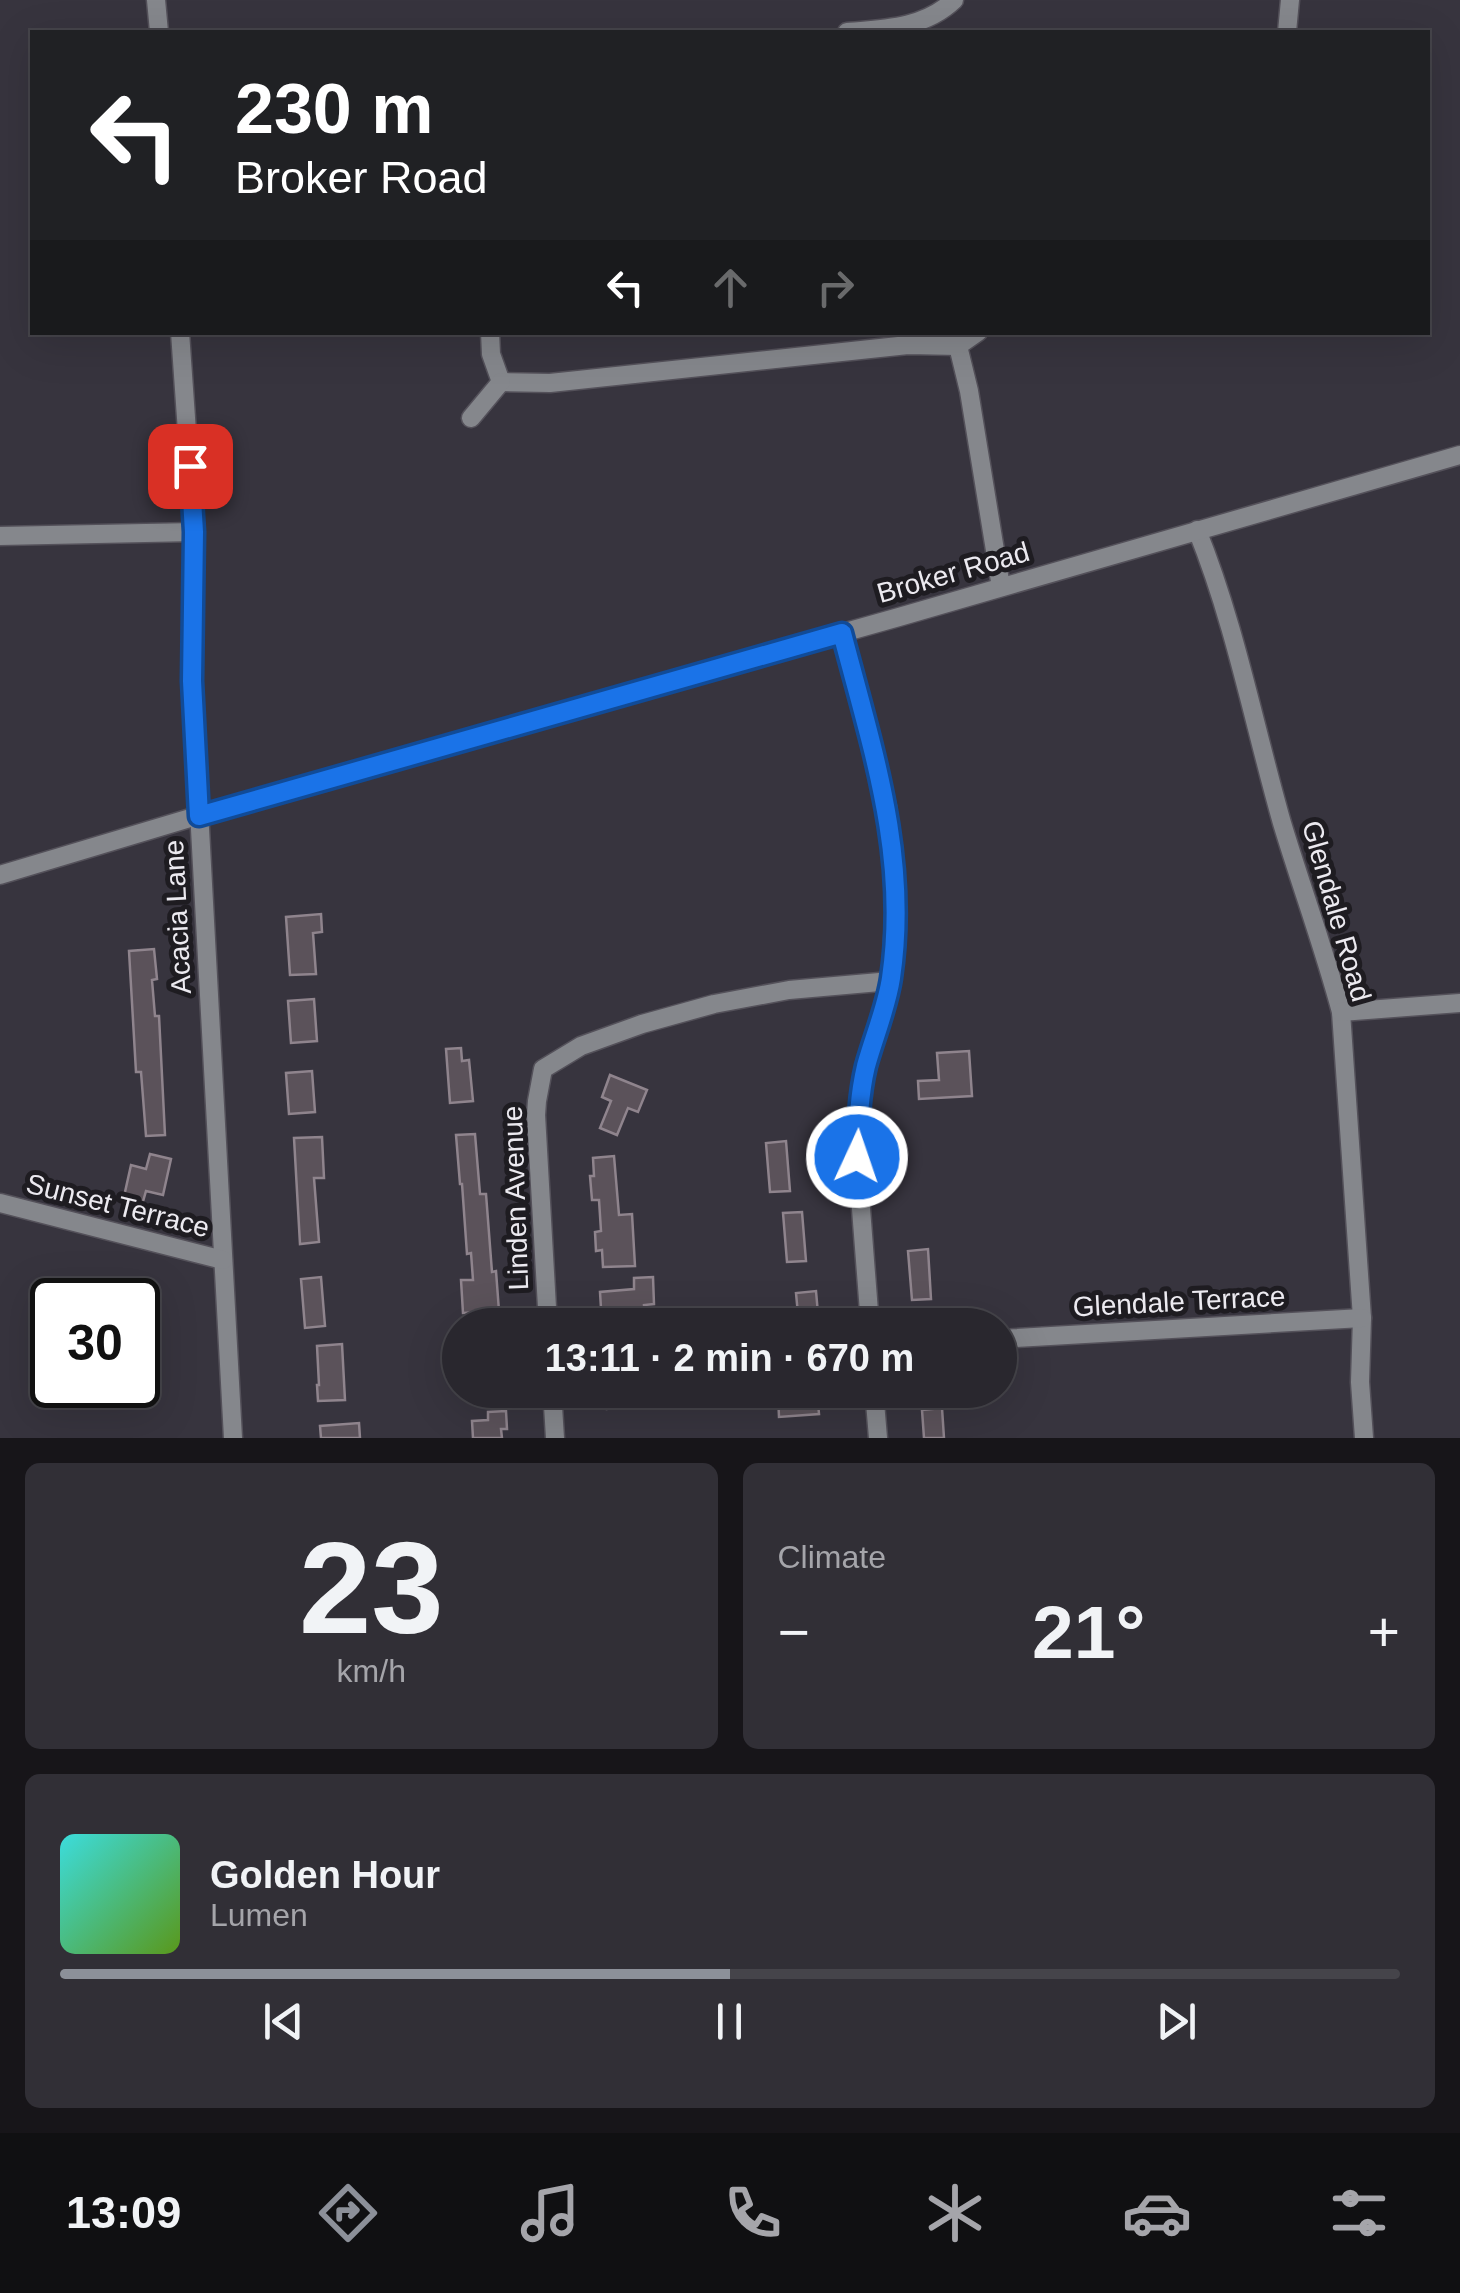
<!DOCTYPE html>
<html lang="en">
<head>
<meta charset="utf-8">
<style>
	body { margin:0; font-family:Helvetica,sans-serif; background:#312f36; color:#f1f3f6; height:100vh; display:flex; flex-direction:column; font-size:38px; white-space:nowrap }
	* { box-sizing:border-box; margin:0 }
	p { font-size:32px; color:#a5a5aa }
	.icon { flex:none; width:55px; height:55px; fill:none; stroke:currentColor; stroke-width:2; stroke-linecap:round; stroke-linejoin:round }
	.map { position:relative; height:1438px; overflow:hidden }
	.side { display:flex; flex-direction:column; gap:25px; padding:25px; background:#171519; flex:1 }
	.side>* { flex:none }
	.hud { position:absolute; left:30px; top:30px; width:1400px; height:305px; border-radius:0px; box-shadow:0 10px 40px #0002,0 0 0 2px #45444a; background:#202124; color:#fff; overflow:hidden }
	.speed { position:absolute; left:30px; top:1278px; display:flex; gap:20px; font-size:50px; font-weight:700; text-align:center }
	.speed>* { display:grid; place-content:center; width:130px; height:130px; border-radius:50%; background:#29272e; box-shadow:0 10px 40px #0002,0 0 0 2px #45444a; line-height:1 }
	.speed .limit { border:5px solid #111; border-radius:15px; background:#fff; color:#111 }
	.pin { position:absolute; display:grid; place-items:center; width:85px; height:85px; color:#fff; margin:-42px; border-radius:20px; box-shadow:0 5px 15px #0006 }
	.me { position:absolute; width:110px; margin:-55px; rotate:3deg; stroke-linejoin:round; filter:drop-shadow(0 0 8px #0008) }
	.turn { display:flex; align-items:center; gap:35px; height:210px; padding:0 40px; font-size:45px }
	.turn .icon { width:130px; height:130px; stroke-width:2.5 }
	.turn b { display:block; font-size:70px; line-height:85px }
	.lanes { display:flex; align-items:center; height:95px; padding:0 40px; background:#0003; justify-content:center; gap:50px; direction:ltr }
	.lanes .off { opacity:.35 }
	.big { font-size:75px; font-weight:600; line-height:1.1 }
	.side .card { flex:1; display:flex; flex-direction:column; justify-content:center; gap:15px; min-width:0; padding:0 35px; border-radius:15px; background:#312f36 }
	.side .dial { align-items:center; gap:0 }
	.dial b { font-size:130px; line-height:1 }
	.song { display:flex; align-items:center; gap:30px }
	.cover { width:120px; height:120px; border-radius:15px; background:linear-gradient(135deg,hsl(180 70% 55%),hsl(90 70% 35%)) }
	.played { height:10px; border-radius:5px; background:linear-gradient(90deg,#8c9099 50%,#45444a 50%) }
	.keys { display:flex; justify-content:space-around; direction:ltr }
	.heat { display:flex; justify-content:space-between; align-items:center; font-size:55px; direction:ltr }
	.side .tiles { flex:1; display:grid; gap:25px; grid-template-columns:1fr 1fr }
	.card:last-child { grid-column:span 2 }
	.trip { position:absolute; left:442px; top:1308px; width:575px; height:100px; border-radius:50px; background:#29272e; box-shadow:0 10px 40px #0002,0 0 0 2px #45444a; font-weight:600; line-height:100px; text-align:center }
	.dock { display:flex; height:160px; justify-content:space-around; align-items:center; background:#101012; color:#a5a5aa }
	.dock .icon { width:70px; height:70px }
	.dock .current { color:#8c9099 }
	.dock b { font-size:45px; color:#f1f3f6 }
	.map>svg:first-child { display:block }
	.building { fill:#5b525a; stroke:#8f848d; stroke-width:2.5 }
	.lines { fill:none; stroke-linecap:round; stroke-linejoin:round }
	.minor-casing { stroke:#54515a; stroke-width:21 }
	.minor { stroke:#85878c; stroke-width:18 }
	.route-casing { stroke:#114b97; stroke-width:25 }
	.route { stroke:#1a73e8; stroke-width:18 }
	.labels { text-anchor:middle; stroke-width:10; stroke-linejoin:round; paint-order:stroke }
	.street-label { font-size:28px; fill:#eceaf0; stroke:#1e1c21 }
</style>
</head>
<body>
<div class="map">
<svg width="1460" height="1438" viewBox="0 0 1460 1438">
	<rect width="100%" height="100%" fill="#37343e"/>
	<!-- building -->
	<g class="building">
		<path d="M321,914L322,932L313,933L316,974L290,975L286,917Z"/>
		<path d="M154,949L157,979L152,980L155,1016H159L165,1135L146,1136L141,1072H136L129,951Z"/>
		<path d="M314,999L317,1041L291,1043L288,1001Z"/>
		<path d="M461,1048L462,1061L469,1060L473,1101L450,1103L446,1049Z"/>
		<path d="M969,1051L972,1096L919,1099L918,1081L939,1080L937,1053Z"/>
		<path d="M312,1071L315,1112L289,1114L286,1073Z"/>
		<path d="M610,1075L647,1090L638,1112L628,1108L617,1135L600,1128L611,1101L602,1097Z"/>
		<path d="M475,1134L480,1194H486L492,1272L496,1271L499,1311L463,1313L461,1280H473L471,1253L467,1254L462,1184H460L456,1135Z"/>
		<path d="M322,1137L324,1178H314L319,1242L300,1244L294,1138Z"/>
		<path d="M786,1141L790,1191L770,1192L766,1143Z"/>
		<path d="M150,1154L171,1159L163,1195L146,1191L142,1205L123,1201L131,1165L146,1169Z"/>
		<path d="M614,1156L619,1215L632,1214L635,1266L603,1267L602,1250L596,1251L595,1232L601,1231L599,1200H592L590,1176H594L593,1158Z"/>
		<path d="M802,1212L806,1261L787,1262L783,1213Z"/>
		<path d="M928,1249L931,1299L912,1300L908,1251Z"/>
		<path d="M321,1277L325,1326L305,1328L301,1279Z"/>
		<path d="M653,1277L654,1304L644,1305L645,1323L602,1325L600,1292L634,1289V1278Z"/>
		<path d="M816,1291L819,1325H799L796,1293Z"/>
		<path d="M342,1344L345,1400L318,1401L317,1385H319L317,1346Z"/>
		<path d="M606,1390H625L627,1407L607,1409Z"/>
		<path d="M789,1390L817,1391L819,1414L779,1417L778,1394L789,1393Z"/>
		<path d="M942,1408L944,1438H924L922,1410Z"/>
		<path d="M506,1411L507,1429H501L502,1438H473L472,1421L488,1420V1412Z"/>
		<path d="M359,1423L360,1438H321L320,1426Z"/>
	</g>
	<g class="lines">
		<defs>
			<g id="minor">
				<path d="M156,0L159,32"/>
				<path d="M847,32C885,29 925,28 954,0"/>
				<path d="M1287,32L1290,0"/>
				<path d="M180,332L194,532L192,681L233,1438"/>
				<path d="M490,332L491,354L501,382"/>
				<path d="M958,346L969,391L1001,587"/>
				<path d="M501,382L550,383L908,345L958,346L978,332"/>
				<path d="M471,418L501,382"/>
				<path d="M1197,530C1235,624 1254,725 1282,823C1301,886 1324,948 1341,1012L1362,1318L1360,1382L1364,1438"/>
				<path d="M0,536L194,532"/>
				<path d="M841,633L887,807L896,885L891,981L865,1071L858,1120L857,1157L870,1325"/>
				<path d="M0,875L237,804L899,617L1460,455"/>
				<path d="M1341,1012L1460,1003"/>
				<path d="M0,1203L223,1260"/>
				<path d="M548,1325L536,1115L537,1101L543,1069L581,1046L642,1024L714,1004L789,990L891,981"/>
				<path d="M1000,1339L1362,1318"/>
				<path d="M552,1390L555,1438"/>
				<path d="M874,1390L878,1438"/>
			</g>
		</defs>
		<!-- minor casing -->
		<use href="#minor" class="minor-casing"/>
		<!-- minor -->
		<use href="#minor" class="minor"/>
	</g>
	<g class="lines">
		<defs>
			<path id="route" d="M190,466L194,532L192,681L199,816L842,633C872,748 909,856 891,978C887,1006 874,1037 866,1066C859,1095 858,1126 857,1157"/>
		</defs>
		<!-- route casing -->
		<use href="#route" class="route-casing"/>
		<!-- route -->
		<use href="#route" class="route"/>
	</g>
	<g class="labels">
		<!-- street labels -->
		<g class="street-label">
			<text transform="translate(953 572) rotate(-16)" y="10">Broker Road</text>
			<text transform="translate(1337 911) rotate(74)" y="10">Glendale Road</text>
			<text transform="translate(177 917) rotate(-93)" y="10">Acacia Lane</text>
			<text transform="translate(515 1198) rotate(-92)" y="10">Linden Avenue</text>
			<text transform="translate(118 1205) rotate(14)" y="10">Sunset Terrace</text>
			<text transform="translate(1179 1301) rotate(-3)" y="10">Glendale Terrace</text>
		</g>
	</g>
</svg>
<div class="speed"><div class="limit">30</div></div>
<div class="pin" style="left:190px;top:466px;background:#d93025"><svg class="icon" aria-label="arrive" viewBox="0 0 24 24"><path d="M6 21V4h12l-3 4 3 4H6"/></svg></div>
<svg class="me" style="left:857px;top:1157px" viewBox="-20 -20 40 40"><circle r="17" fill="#1a73e8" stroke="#fff" stroke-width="3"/><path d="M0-11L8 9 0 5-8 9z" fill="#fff"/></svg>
<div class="trip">13:11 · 2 min · 670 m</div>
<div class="hud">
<div class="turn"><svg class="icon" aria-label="left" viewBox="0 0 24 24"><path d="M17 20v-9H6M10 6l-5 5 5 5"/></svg><div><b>230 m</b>Broker Road</div></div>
<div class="lanes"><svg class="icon" aria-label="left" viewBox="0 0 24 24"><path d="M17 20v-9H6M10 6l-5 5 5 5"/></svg><svg class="icon off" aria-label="ahead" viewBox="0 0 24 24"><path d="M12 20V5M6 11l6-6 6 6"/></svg><svg class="icon off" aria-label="right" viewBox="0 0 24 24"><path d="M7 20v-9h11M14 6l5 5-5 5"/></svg></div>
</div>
</div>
<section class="side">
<div class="tiles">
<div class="card dial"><b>23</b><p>km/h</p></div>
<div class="card"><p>Climate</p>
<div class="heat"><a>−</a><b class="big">21°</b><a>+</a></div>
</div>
<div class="card">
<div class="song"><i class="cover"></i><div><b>Golden Hour</b><p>Lumen</p></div></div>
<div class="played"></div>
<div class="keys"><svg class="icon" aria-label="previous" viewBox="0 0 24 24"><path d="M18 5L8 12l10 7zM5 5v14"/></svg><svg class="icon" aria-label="pause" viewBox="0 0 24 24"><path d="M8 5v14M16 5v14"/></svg><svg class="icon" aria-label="next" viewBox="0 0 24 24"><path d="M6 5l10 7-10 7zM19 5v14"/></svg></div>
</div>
</div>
</section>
<nav class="dock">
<b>13:09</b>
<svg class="icon current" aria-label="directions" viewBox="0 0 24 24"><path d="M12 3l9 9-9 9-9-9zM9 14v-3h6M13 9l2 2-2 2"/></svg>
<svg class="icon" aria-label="music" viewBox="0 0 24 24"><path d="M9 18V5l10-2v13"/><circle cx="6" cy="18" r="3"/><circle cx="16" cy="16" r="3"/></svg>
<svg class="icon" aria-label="phone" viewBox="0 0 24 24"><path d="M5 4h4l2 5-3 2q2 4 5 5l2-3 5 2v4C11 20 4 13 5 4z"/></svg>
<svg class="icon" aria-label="climate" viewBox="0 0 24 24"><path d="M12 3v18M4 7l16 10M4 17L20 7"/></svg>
<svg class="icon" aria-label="car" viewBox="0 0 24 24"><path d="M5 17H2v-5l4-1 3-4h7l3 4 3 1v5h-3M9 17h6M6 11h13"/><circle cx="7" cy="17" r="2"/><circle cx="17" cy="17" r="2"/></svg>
<svg class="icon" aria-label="filters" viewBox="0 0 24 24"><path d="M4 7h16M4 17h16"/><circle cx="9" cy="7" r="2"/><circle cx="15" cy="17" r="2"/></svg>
</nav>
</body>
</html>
